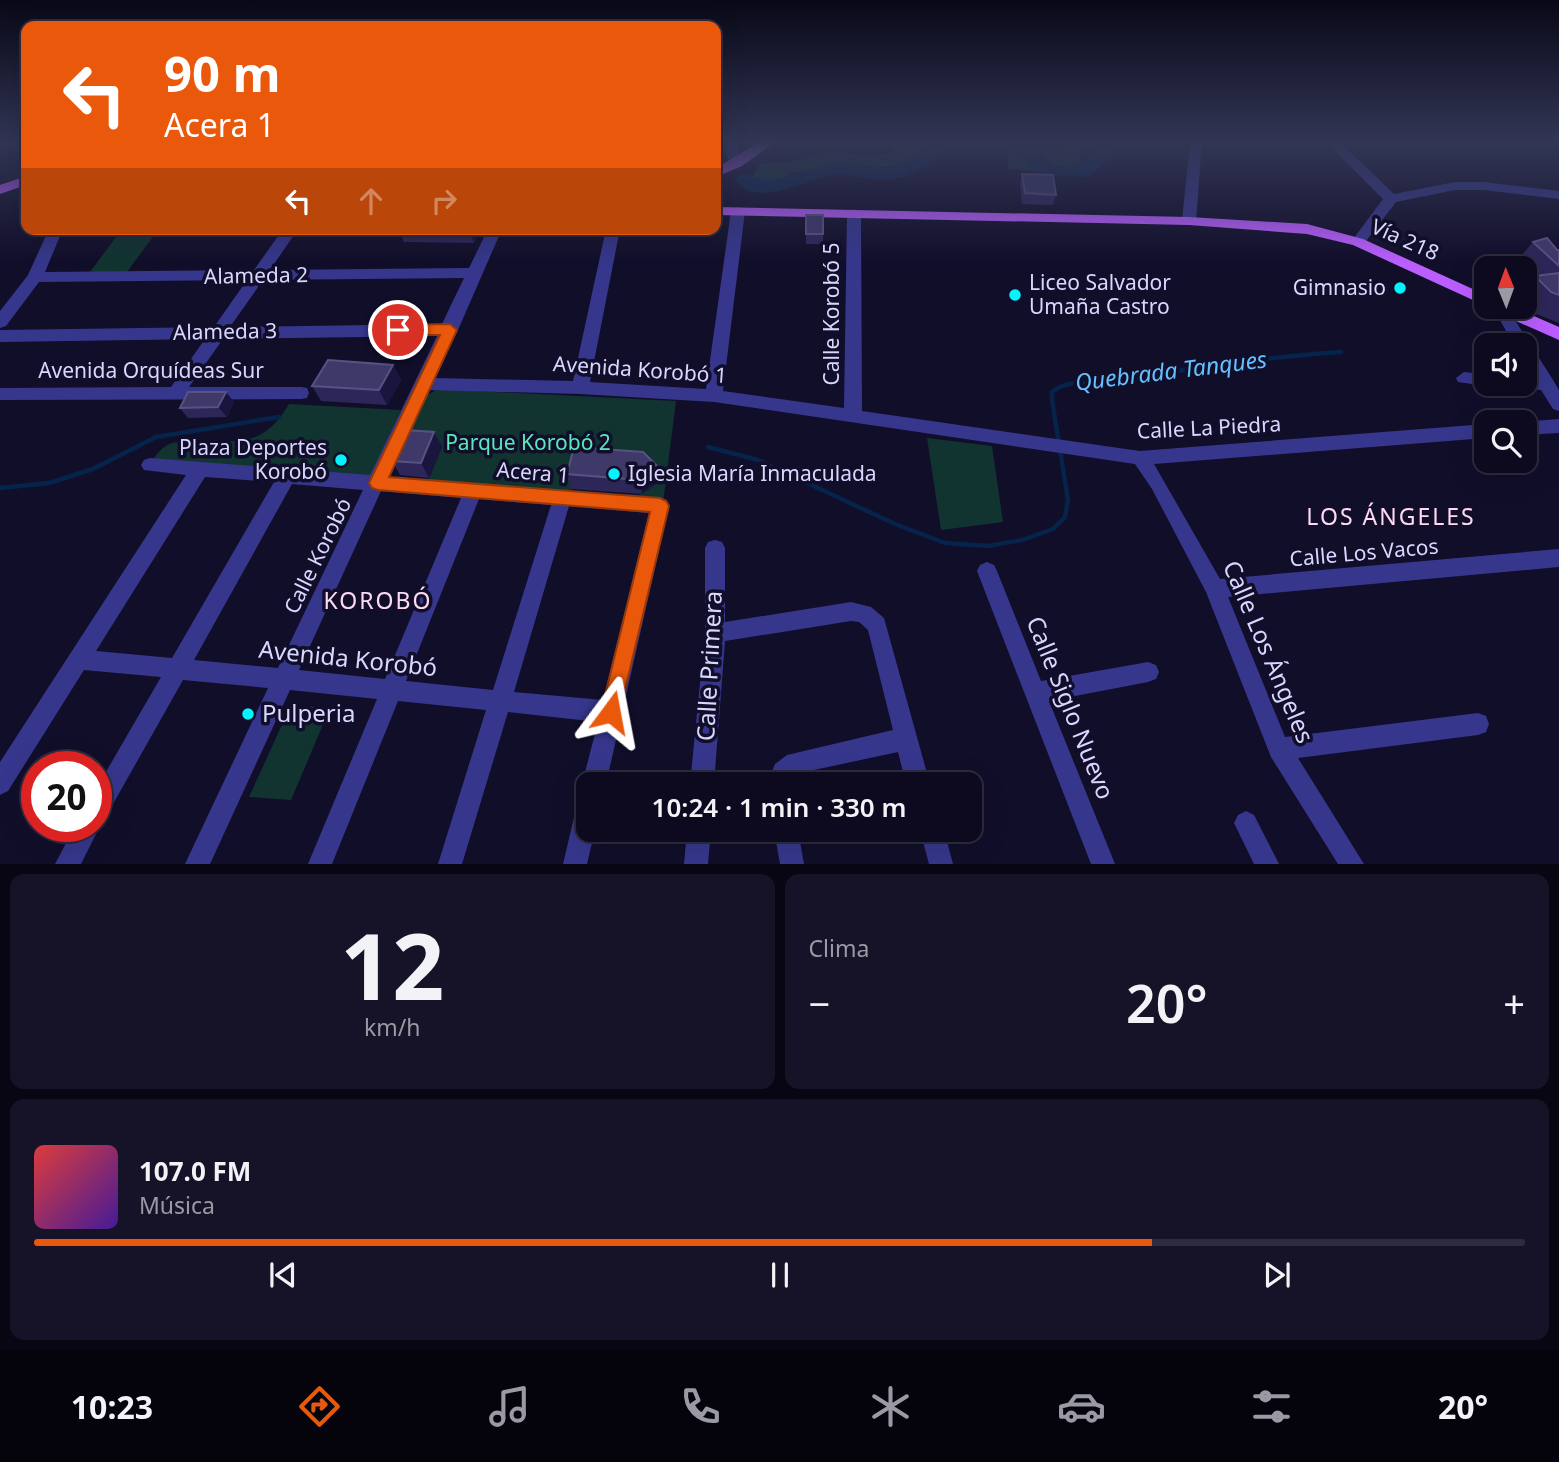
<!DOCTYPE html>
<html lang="es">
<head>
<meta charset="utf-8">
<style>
	body { margin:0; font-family:"Noto Sans",sans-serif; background:#161329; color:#f1f3f6; height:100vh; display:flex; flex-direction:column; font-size:26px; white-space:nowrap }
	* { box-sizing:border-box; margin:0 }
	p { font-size:23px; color:#9a9aa5 }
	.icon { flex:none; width:38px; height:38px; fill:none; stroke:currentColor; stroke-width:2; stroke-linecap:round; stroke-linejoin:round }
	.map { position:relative; height:864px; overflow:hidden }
	.drawer { display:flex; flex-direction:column; gap:10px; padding:10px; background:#070612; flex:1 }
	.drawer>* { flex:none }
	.hud { position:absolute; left:21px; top:21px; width:700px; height:214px; border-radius:14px; box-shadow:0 7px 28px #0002,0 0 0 2px #2d2b3e; background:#ea580c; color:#fff; overflow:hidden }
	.needle { width:46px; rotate:359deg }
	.tools { position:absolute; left:1474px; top:256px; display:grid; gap:14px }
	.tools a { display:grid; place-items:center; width:63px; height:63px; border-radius:14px; background:#0d0a20; box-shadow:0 7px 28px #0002,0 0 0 2px #2d2b3e; font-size:35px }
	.speed { position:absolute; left:21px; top:751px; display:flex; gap:14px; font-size:35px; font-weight:700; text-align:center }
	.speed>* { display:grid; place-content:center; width:91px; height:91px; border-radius:50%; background:#0d0a20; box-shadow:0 7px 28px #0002,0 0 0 2px #2d2b3e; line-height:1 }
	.speed .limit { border:10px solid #d22; background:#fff; color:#111 }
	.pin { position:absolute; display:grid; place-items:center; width:60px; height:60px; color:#fff; margin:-30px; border:4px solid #fff; border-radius:50%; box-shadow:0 2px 7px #0007 }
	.me { position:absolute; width:77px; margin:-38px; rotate:13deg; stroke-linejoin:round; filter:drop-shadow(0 0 5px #0008) }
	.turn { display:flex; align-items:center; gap:24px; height:147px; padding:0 28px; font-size:32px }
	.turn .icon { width:91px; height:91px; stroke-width:2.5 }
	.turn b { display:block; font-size:49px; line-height:60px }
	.lanes { display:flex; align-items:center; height:66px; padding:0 28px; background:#0003; justify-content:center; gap:35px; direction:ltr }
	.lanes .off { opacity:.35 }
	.big { font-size:52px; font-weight:600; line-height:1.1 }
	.drawer .tile { flex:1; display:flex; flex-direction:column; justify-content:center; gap:10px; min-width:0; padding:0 24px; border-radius:14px; background:#161329 }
	.drawer .dial { align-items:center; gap:0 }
	.dial b { font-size:91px; line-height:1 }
	.song { display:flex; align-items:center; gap:21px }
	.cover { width:84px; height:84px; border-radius:10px; background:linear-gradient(135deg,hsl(0 70% 55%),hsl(260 70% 35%)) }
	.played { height:7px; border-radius:4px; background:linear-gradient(90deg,#ea580c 75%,#2d2b3e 75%) }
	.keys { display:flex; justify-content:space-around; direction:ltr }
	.heat { display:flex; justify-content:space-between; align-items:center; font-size:38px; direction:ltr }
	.drawer .tiles { flex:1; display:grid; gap:10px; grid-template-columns:1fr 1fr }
	.tile:last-child { grid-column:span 2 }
	.trip { position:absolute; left:576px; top:772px; width:406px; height:70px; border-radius:14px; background:#0d0a20; box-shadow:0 7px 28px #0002,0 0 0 2px #2d2b3e; font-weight:600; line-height:70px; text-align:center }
	.tabs { display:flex; height:112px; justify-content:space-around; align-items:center; background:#05040d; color:#9a9aa5 }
	.tabs .icon { width:49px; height:49px }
	.tabs .current { color:#ea580c }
	.tabs b { font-size:32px; color:#f1f3f6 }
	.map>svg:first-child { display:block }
	.green { fill:#113431; fill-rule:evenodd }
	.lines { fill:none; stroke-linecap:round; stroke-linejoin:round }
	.stream { stroke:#06234b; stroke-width:4.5 }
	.river { fill:#06234b; fill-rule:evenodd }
	.minor { fill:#36378c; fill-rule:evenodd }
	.major { fill:#ba5eff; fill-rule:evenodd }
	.wall { fill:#2d2659 }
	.shaded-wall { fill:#1a153e }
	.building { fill:#3f396a; stroke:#585282; stroke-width:2 }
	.route { fill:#ea580c; stroke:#983908; stroke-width:2 }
	.poi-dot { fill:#03f3ff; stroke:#110e2a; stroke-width:2.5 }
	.labels { text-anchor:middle; stroke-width:7; stroke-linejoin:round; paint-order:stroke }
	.street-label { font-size:21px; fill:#d9d7ff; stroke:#110e2a }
	.poi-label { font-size:21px; fill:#d9d7ff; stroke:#110e2a; text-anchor:start }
	.park-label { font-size:21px; fill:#59e9bd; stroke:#110e2a }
	.water-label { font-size:23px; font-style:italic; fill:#65c0ff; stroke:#110e2a }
	.neighbourhood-label { font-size:23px; letter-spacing:2px; fill:#ffd9f3; stroke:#110e2a }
	.near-street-label { font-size:24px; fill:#d9d7ff; stroke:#110e2a }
	.near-poi-label { font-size:24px; fill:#d9d7ff; stroke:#110e2a; text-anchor:start }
</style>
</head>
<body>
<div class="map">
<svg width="1559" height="864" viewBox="0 0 1559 864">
	<rect width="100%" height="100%" fill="#110e2a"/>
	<!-- green -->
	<g class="green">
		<path d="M889,142H938L928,165L795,172L769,185L752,178L760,164L800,160L825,152L870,155L894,153Z"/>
		<path d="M1007,142H1034L1045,152L1065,149L1059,142H1096L1093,146L1082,147L1079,166L1056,173L1008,169Z"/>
		<path d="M119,233L155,234L127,272H90Z"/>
		<path d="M438,389L676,401L663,503L427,484L442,447L404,445L427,395ZM579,462L660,481L640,495L571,492Z"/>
		<path d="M289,404L401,410L368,481L151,462C155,457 160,449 166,446C173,441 185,441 193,441C240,440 262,449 289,404Z"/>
		<path d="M927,438L992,446L1003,522L941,530Z"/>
		<path d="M291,705L330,708L291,800L249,797Z"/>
	</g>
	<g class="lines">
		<!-- stream -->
		<g class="stream">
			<path d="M708,447L758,460L895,524L945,543L988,546L1022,540L1053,529L1065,517L1068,500L1052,400V392C1071,377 1091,386 1113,382C1189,368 1264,357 1341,352"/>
			<path d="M0,488L49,483L93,469L156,437L279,417"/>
		</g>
		<!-- river -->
		<g class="river">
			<path d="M930,142H952C939,160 910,179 887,180C869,180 850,173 833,175C806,179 756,210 735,180L738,176L745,174L768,181L833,163L888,168L903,163Z"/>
			<path d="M1004,142H1028L1053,166L1076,167L1107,142H1128L1088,177L1040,176Z"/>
		</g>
		<!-- minor -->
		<g class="minor">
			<path d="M721,142H734L744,163L742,166H732Z"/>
			<path d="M1190,142H1202L1196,221L1189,225L1182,221Z"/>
			<path d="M1326,142H1340L1394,194L1455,182H1484L1559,191V199L1484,190H1455L1396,202L1363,245L1358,247L1351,242L1383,199Z"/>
			<path d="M738,207L745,211L723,391L844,408L847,213L854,209L861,213L862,411L1140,451L1486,424V438L1154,464L1220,579L1559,549V567L1228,597L1285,737L1478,713L1486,716L1489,724L1486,732L1478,735L1298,758L1364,864H1338L1271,757L1206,592L1152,489L1135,464L714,402L580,394L428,390L388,477L660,498L667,500L669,506L606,784H588V793L582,784L598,722L508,712L462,864H438L486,710L398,701L332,864H308L377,699L290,690L210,864H185L268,688L183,680L104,820L99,823L96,834L81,864H55L75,826H96V789L161,677L84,670L8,791L0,795V762L186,475L144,470L141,465L144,460L150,458L370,475L437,336L223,339L189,387H301L307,388L309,393L307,398L301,399L0,400V388L171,387L205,339L0,342V330L214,327L247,280L39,282L6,326L0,328V311L28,275L49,229H63L45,272L254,270L283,229H298L270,270L469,268L488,229H502L458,330L434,378L573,381L606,229H620L590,382L706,389L731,211ZM464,278L442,324L230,327L263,280ZM205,477L274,482L172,658L96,651ZM292,484L363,490L278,668L194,660ZM381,491L461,498L385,679L299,670ZM479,499L551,505L493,690L406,681ZM569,506L649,513L603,700L514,692Z"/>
			<path d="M1492,306H1506L1553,380L1559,390V411L1553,409L1541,390L1518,387L1516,383H1524V377H1533L1524,363V345H1514Z"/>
			<path d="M1464,372L1486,374V383H1493L1486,386L1458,382L1456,378Z"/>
			<path d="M1559,419V433L1524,435L1522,422Z"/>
			<path d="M715,540L722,542L725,548V622L851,602L871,607L884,618L930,784H906L898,752L800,773L791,784H767L775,764L787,755L893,730L868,630L859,622L851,621L725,641L714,784H690L705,633V548L708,542Z"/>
			<path d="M987,562L994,565L997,571L1041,681L1148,662L1156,665L1159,672L1156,679L1148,682L1049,701L1115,864H1091L977,571L980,565Z"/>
			<path d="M588,797V830H595L587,864H563L576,809L580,801Z"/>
			<path d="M1246,811L1254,815L1279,864H1254L1234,823L1238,815Z"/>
			<path d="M687,830H711L708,864H684Z"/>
			<path d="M774,830H798L804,864H780Z"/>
			<path d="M920,830H944L953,864H929Z"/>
		</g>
		<!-- major -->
		<g class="major">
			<path d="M760,142H775L742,166L716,177V168Z"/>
			<path d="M26,176V185L0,194V185Z"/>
			<path d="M716,207L1189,217L1307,224L1363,239L1486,295V306L1353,245L1307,234L1189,225L716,215Z"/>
			<path d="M1488,306H1511L1559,327V340L1491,310Z"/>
		</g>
	</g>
	<!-- wall -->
	<g class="wall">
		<path d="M1022,174L1056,195L1053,205L1022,204L1020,184Z"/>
		<path d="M806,215L823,234V244H806Z"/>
		<path d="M398,229H479L474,243L404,242Z"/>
		<path d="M1533,242L1559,250V323L1531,312L1524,305V287L1532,279L1524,272V268H1520L1515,263Z"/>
		<path d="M393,365L401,380L387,405L321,401L312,386Z"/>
		<path d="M226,392L234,402L227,417L188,418L180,408Z"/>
		<path d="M442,446L429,478L400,475L392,461Z"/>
		<path d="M567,474L660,481L642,494L571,489Z"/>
	</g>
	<!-- shaded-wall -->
	<g class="shaded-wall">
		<path d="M469,229H479L474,243Z"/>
		<path d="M393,365L401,380L387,405L379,390Z"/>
		<path d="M226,392L234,402L227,417L218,407Z"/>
		<path d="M434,432L442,446L429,478L421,463Z"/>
		<path d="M657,466L660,481L642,494L639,480Z"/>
	</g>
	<!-- building -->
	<g class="building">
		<path d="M1022,174L1053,175L1056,195L1025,193Z"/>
		<rect x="806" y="215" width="17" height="19"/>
		<path d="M1547,238L1557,250H1559V266L1533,242Z"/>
		<path d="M1559,273V295L1551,292L1535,276Z"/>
		<path d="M328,360L393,365L379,390L312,386Z"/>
		<path d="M188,392H226L218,407L180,408Z"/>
		<path d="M405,430L434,432L421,463L392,461Z"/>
		<path d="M574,447L643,452L657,466L639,480L567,474Z"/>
	</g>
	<!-- sky -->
	<linearGradient id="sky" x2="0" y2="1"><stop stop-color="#090817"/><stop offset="0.54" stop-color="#323655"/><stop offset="1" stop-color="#323655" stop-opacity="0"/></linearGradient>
	<rect width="1559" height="263" fill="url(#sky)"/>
	<!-- route -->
	<path class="route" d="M450,324L457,330L389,477L660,498L666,501L669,506L618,719L611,722L604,719L601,712L650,512L378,490L372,488L369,483L440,335H398L391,330L398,325Z"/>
	<!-- markers -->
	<g class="poi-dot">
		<circle cx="1400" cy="288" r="7"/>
		<circle cx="1015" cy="295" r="7"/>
		<circle cx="341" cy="460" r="7"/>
		<circle cx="614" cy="474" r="7"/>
		<circle cx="248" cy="714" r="7"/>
	</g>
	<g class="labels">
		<!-- street labels -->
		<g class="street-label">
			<text transform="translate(1405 240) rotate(24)" y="7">Vía 218</text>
			<text transform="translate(256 276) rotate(-1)" y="7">Alameda 2</text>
			<text transform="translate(832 314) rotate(-90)" y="7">Calle Korobó 5</text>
			<text transform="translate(225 332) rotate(-1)" y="7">Alameda 3</text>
			<text transform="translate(640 370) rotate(4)" y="7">Avenida Korobó 1</text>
			<text x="151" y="378">Avenida Orquídeas Sur</text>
			<text transform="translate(1209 428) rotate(-3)" y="7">Calle La Piedra</text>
			<text transform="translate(533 473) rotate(5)" y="7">Acera 1</text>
			<text transform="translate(1364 553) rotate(-5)" y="7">Calle Los Vacos</text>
			<text transform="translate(318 556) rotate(-64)" y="7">Calle Korobó</text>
		</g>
		<!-- poi labels -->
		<g class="poi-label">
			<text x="1029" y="290">Liceo Salvador<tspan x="1029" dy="24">Umaña Castro</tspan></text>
			<text x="1386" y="295" text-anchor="end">Gimnasio</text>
			<text x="327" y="455" text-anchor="end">Plaza Deportes<tspan x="327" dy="24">Korobó</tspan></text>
			<text x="628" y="481">Iglesia María Inmaculada</text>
		</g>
		<!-- park labels -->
		<g class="park-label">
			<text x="528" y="450">Parque Korobó 2</text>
		</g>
		<!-- water labels -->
		<g class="water-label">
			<text transform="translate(1171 371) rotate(-7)" y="8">Quebrada Tanques</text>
		</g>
		<!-- neighbourhood labels -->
		<g class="neighbourhood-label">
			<text x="1391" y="525">LOS ÁNGELES</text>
			<text x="378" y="609">KOROBÓ</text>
		</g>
		<!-- near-street labels -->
		<g class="near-street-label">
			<text transform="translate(1268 652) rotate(67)" y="8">Calle Los Ángeles</text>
			<text transform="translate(348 659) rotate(6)" y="8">Avenida Korobó</text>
			<text transform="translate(710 666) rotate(-87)" y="8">Calle Primera</text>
			<text transform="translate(1070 708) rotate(68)" y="8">Calle Siglo Nuevo</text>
		</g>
		<!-- near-poi labels -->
		<g class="near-poi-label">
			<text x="262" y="722">Pulperia</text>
		</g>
	</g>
</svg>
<div class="tools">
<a><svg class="needle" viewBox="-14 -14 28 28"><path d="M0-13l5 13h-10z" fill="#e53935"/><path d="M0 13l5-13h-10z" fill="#9a9aa5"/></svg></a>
<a><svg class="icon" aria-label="sound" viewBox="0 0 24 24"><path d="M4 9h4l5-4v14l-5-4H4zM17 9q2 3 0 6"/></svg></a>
<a><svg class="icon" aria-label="search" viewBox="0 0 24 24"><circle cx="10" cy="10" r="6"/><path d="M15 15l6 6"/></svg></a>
</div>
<div class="speed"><div class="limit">20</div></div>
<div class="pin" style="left:398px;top:330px;background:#d93025"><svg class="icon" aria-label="arrive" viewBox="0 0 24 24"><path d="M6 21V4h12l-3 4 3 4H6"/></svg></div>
<svg class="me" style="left:611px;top:712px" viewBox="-20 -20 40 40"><path d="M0-17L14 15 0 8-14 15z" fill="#ea580c" stroke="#fff" stroke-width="4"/></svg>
<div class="trip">10:24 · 1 min · 330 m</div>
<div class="hud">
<div class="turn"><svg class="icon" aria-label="left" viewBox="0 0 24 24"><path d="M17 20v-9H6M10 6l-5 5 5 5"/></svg><div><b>90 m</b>Acera 1</div></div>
<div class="lanes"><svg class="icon" aria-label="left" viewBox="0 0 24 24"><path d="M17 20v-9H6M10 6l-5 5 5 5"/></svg><svg class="icon off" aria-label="ahead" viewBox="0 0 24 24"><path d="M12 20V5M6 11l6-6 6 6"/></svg><svg class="icon off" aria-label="right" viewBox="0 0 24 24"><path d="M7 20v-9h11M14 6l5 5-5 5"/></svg></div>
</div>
</div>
<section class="drawer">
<div class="tiles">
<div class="tile dial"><b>12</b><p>km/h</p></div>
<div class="tile"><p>Clima</p>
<div class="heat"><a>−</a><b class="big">20°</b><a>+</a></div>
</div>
<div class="tile">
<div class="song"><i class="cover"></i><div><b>107.0 FM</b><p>Música</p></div></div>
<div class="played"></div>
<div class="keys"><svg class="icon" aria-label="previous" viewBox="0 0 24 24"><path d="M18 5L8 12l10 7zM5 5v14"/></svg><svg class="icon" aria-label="pause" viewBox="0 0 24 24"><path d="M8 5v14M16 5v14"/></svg><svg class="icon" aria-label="next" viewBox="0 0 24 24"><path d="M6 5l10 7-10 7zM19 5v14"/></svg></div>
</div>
</div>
</section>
<nav class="tabs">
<b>10:23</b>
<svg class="icon current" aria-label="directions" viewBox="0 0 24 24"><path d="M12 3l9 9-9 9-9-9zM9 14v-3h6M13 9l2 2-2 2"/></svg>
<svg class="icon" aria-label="music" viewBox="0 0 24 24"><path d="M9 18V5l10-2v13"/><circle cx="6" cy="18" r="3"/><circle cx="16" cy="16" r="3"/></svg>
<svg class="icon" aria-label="phone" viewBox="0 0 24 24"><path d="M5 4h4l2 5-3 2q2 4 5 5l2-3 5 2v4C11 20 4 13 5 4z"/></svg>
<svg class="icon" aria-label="climate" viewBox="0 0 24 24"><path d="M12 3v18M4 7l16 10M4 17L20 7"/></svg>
<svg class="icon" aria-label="car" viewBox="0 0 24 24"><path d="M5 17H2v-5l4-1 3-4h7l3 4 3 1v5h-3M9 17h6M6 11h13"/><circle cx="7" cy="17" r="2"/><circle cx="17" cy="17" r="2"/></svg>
<svg class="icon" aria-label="filters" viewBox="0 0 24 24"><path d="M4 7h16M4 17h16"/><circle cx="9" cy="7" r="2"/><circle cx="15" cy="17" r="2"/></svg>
<b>20°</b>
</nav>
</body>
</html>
